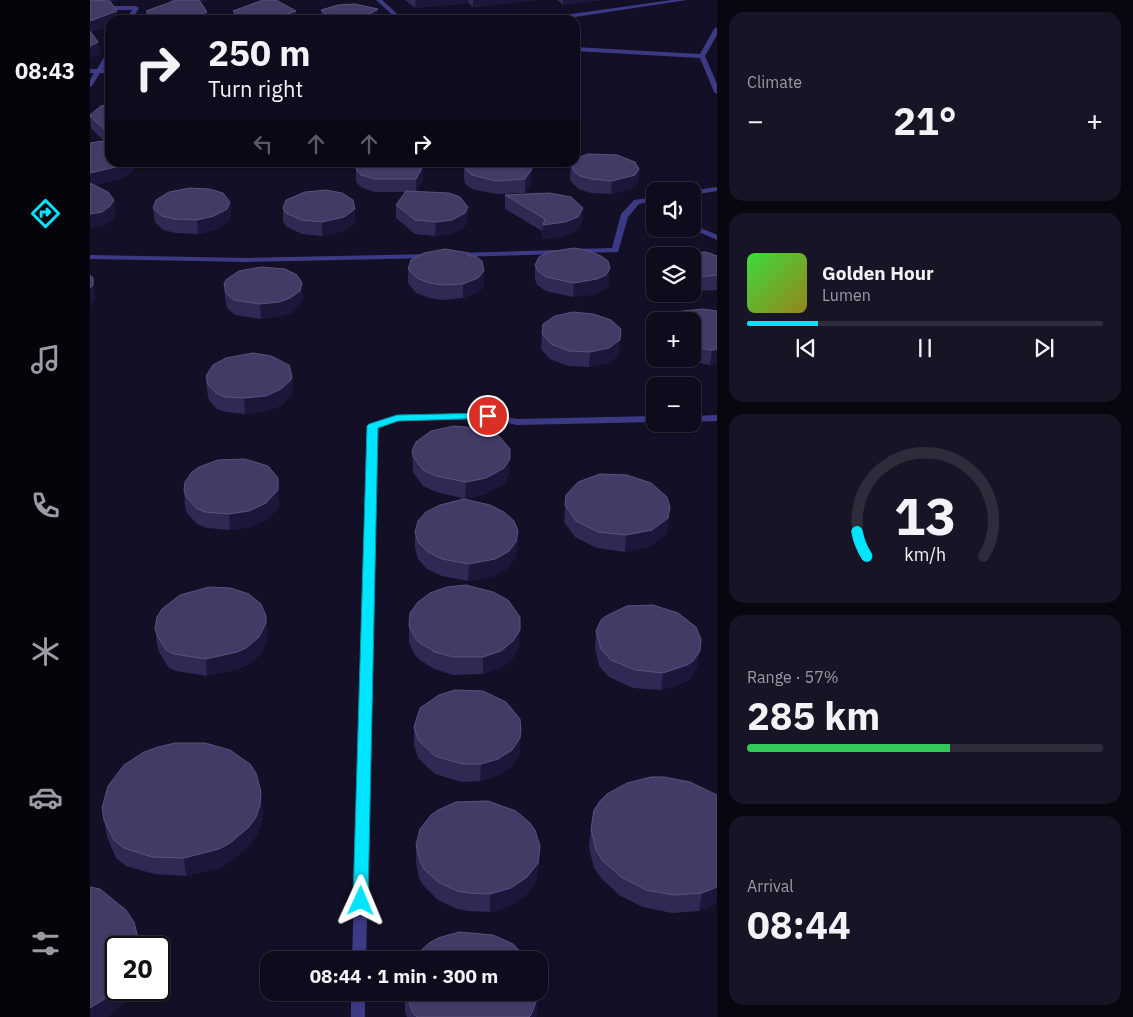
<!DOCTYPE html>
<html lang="en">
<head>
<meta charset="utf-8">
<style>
	body { margin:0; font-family:"IBM Plex Sans",sans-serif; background:#171425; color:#f1f3f6; height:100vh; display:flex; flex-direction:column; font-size:19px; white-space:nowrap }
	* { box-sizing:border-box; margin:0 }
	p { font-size:16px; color:#9b9ba3 }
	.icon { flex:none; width:28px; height:28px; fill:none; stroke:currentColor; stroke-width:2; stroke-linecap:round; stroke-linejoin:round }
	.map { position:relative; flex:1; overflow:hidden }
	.details { display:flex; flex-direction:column; gap:12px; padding:12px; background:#08060f; width:416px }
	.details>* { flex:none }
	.guide { position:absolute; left:15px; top:15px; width:475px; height:152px; border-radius:15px; box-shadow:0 1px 4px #0004,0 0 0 1px #2e2b3b; background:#0e0b1c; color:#f1f3f6; overflow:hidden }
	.controls { position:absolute; left:556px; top:182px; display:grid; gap:10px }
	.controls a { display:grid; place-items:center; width:55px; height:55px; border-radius:10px; background:#0e0b1c; box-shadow:0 1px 4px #0004,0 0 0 1px #2e2b3b; font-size:25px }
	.speed { position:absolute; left:15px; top:936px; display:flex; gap:10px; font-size:25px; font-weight:700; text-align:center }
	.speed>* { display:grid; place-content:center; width:65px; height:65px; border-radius:50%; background:#0e0b1c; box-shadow:0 1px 4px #0004,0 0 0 1px #2e2b3b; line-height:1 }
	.speed .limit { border:2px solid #111; border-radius:8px; background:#fff; color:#111 }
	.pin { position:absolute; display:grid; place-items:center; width:42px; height:42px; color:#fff; margin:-21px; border:2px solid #fff; border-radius:50%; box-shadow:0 1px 5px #0007 }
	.me { position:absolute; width:55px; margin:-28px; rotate:1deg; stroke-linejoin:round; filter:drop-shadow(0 0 4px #0008) }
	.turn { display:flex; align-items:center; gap:18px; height:105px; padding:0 20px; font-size:22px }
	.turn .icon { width:65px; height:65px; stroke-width:2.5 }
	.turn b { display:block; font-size:35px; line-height:42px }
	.lanes { display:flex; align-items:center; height:48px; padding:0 20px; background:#0003; justify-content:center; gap:25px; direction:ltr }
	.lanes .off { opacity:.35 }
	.big { font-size:38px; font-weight:700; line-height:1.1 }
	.details .tile { flex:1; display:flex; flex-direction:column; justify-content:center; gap:8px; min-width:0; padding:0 18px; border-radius:15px; background:#171425 }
	.details .dial { align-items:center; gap:0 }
	.dial svg { height:130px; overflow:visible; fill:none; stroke:#2e2b3b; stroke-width:7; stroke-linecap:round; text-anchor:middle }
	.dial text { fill:#f1f3f6; stroke:none }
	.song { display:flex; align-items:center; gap:15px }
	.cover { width:60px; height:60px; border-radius:8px; background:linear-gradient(135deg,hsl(120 70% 55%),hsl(50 70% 35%)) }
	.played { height:5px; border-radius:2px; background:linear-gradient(90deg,#00e5ff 20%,#2e2b3b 20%) }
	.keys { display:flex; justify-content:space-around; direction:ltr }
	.heat { display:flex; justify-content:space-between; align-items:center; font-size:28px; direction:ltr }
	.charge { height:8px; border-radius:4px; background:linear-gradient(90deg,#34c759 57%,#2e2b3b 0) }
	.trip { position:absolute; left:170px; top:951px; width:288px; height:50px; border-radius:15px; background:#0e0b1c; box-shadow:0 1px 4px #0004,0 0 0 1px #2e2b3b; font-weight:700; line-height:50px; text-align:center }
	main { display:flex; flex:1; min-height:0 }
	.tabs { display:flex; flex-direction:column; width:90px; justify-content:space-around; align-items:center; background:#06040b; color:#9b9ba3 }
	.tabs .icon { width:35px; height:35px }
	.tabs .active { color:#00e5ff }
	.tabs b { font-size:22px; color:#f1f3f6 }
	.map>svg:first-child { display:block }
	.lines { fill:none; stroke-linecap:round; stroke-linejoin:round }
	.lane { fill:#3d3a85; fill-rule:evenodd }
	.wall { fill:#312854 }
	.shaded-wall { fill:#1d163a }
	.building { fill:#433a66; stroke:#5a527e }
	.route { fill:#00e5ff; stroke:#0095a6 }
</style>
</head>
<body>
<main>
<nav class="tabs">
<b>08:43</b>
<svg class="icon active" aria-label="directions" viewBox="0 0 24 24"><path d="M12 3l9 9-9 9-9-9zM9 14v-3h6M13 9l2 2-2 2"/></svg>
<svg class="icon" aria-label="music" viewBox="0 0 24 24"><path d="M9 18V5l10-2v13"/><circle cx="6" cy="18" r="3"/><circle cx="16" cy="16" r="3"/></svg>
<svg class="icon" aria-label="phone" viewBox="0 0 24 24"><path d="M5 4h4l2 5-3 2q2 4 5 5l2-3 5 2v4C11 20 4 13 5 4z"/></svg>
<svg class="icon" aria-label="climate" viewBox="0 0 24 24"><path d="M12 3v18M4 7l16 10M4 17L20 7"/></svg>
<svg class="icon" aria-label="car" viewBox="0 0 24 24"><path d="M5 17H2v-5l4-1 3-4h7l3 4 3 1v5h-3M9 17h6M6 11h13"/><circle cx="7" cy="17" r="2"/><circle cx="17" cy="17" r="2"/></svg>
<svg class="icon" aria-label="filters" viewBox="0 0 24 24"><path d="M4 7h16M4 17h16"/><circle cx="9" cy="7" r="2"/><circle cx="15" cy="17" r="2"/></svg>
</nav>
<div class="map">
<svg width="627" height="1017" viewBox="0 0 627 1017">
	<rect width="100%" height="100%" fill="#130f26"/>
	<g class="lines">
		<!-- lane -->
		<g class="lane">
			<path d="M286,0H292L314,20H308Z"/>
			<path d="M582,0H597L465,20H450L453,18Z"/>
			<path d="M0,6H46L49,8L42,20H36L42,10H0Z"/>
			<path d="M627,27V35L615,56L627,84V94L624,92L610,58L485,51V47L610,54L624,29Z"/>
			<path d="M20,50V57L13,69H20V73H10L2,86L0,87V80L4,73H0V69H7L18,51Z"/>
			<path d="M627,187V191L602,195V191H600Z"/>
			<path d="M565,197V201L549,204L538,217L528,252L486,253L482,251L486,249L522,248L531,214L544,200Z"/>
			<path d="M602,224L627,235V240L602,229Z"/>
			<path d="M469,250H472V254L366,257L362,255L366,253Z"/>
			<path d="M341,254L345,256L344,258L157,262L0,259V255L157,258Z"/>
			<path d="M398,413L427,419L565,416V422L427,425L398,419L308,421L288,428L276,960H262L278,426L280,424L307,415Z"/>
			<path d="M627,415V421L602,422V416Z"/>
			<rect x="261" y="992" width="14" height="25"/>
		</g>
	</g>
	<!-- wall -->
	<g class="wall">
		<path d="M80,0H118L111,2L117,12L118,20H57L56,11L81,2Z"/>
		<path d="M315,0H446L383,7L378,3L325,8Z"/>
		<path d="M467,0H512L473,5Z"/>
		<path d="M288,9V20H232L231,10Z"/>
		<rect x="143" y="11" width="63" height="9"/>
		<path d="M20,104V162L45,165L43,171L31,179L5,185L25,214L22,220L14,225L0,228V143L14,141L1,128L0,115Z"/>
		<path d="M432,162L441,183L435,193L406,194L382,189L375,184L374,178V164Z"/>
		<path d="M481,165L549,169L548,182L543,188L521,194L501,193L489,189L483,184L480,179Z"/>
		<path d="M266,169L333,180L326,191L377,221L374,227L362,234L345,236L325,234L306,218V205L315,192H285L272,188L266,182Z"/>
		<path d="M415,195L493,208L492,222L487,230L474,236L452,239V231L415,209Z"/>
		<path d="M140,202L141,216L138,222L125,230L108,234L86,233L73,230L65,222L63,208Z"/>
		<path d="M193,208L265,223L254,231L232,236L212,234L197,227L193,222Z"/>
		<path d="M379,256L394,286L388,292L373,298L353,300L339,298L326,293L318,283V269Z"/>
		<path d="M602,256H627V290L608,291L602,290Z"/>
		<path d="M445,265L519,283L515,289L506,294L483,297L456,291L447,285L445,279Z"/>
		<path d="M134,283L213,297L210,305L201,313L190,316L171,319L145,315L137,308L135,298Z"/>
		<path d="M613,309L627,364L620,365L599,361L593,359H602V321Z"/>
		<path d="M452,334L529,355L518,363L499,367L478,366L460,359L451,349Z"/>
		<path d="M116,376H202L203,391L201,395L192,405L177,411L155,414L136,412L127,409L119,400L117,391Z"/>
		<path d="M322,451L419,475L414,484L395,494L375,499L346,492L333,486L323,472Z"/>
		<path d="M94,490L189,494V507L177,520L160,527L140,530L117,528L107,524L97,513L95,506Z"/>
		<path d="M476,495L580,507L578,524L576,534L560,546L535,552L507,548L485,537L474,522Z"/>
		<path d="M428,531L427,548L425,558L418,568L404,576L378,581L352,576L337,569L328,559L325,548V532Z"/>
		<path d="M176,616L177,640L171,654L157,665L148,669L117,676L86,671L78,667L70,654L67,645L65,628Z"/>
		<path d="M319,626L429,647L422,659L410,668L393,674L363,675L344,669L330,660L325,655L319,643Z"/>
		<path d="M506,631L607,668L600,679L594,683L571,690L543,688L519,677L509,666L505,648Z"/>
		<path d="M324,727L430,749L429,755L421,767L407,776L390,781L371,782L345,774L328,758L324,745Z"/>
		<path d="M627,795V903L609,911L582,913L553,907L529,895L511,878L504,868L499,847L501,829Z"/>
		<path d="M12,808L173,810L171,823L167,834L160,845L141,861L131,867L96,876L64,874L36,866L26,858L17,837Z"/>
		<path d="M326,845L450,846L449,864L446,881L436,895L420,906L400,912L378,911L367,909L348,900L334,886L329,879L326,862Z"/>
		<path d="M315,992L447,1014L446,1017H317L315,1012Z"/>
	</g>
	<!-- shaded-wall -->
	<g class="shaded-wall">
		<path d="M16,0H28L16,4Z"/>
		<path d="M105,0H118L105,4Z"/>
		<path d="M326,0H378V3L325,8Z"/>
		<path d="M383,0H446L383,7Z"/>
		<path d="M473,0H512L473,5Z"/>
		<path d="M288,9V20H270Z"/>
		<path d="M27,11L28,20H20V25L0,33V21Z"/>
		<path d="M206,11V20H181Z"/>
		<path d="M117,12L118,20H95Z"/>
		<path d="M8,42L10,54L0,58V46Z"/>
		<path d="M20,130V144H17L16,131Z"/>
		<path d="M35,162H45V165L43,171L31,179L0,187V173Z"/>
		<path d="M333,166V180L326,192V179Z"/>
		<path d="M442,169L441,183L435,193V179Z"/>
		<path d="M549,169L548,182L543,188L521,194L522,181Z"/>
		<path d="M24,200L25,214L22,220L14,225L0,228V214Z"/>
		<path d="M140,202L141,216L138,222L125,230L108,234L107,220Z"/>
		<path d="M378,207L377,221L374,227L362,234L345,236L346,222Z"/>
		<path d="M493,208L492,222L487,230L474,236L452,239L453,225Z"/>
		<path d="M265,209V223L254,231L232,236V222Z"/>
		<path d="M520,268L519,283L515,289L506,294L483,297L484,283Z"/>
		<path d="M394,271V286L388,292L373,298V284Z"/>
		<path d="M3,278L5,292V300L0,305V288Z"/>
		<path d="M212,283L213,297L210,305L201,313L190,316L171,319L170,304Z"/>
		<path d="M530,340L529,355L518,363L499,367L500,352Z"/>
		<path d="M627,349V364L620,365L622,350Z"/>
		<path d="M202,376L203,391L201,395L192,405L177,411L155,414L154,398Z"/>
		<path d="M420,459L419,475L414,484L395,494L375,499L376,482Z"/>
		<path d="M188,478L189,494V507L177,520L160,527L140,530L139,514Z"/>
		<path d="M580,507L578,524L576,534L560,546L535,552L536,535Z"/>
		<path d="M428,531L427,548L425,558L418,568L404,576L378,581L379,564Z"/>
		<path d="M176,616L177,640L171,654L157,665L148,669L117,676L116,659Z"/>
		<path d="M430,630L429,647L422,659L410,668L393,674V657Z"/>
		<path d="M610,651L607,668L600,679L594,683L571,690L573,673Z"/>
		<path d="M431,731L430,749L429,755L421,767L407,776L390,781L391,764Z"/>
		<path d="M171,792L173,810L171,823L167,834L160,845L141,861L131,867L96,876L94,858Z"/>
		<path d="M450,846L449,864L446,881L436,895L420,906L400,912V894Z"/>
		<path d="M627,887V903L609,911L612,893Z"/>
		<path d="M26,989V990H43L34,1003L18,1017H0V1008Z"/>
		<path d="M448,996L447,1014L446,1017H439Z"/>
	</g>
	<!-- building -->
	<g class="building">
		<path d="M0,0L20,1L27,11L0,21Z"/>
		<path d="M87,0H109L117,12L95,20H66L56,11Z"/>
		<path d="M173,0H186L206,11L181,20H155L143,11Z"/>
		<path d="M265,4L288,9L270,20H244L231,10L248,5Z"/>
		<path d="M0,31L8,42L0,46Z"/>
		<path d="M20,104V130L16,131L0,116V115L11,106Z"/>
		<path d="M20,140V162H35L30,166L0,173V143Z"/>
		<path d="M498,154L527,155L545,162L549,169L545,175L522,181L502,179L490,176L484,171L481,165L483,162H485V159Z"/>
		<path d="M267,162H328L333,166L326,179H285L271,175L266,169Z"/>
		<path d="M375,162H432L442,169L435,179L406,181L382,175L376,170L374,164Z"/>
		<path d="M0,183L18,192L24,200L20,206L12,212L0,214Z"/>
		<path d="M100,188L119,189L133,193L140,202L137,209L124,216L107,220L84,219L72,216L63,208L66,200L79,192Z"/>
		<path d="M236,190L252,193L263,200L265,209L254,217L232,222L211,220L196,213L193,208L196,200L215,192Z"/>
		<path d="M316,191L359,193L370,197L378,207L375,213L362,220L346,222L325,220L306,205Z"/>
		<path d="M459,193L481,197L493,208L488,217L475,222L453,225L455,219L415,195Z"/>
		<path d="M484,248L497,250L511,256L518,261L520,268L516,275L507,279L484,283L456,277L448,271L445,265L449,257L458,252Z"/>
		<path d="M355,249L379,253V256H385L392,261L394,271L388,278L373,284L354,285L339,283L327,278L318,269L321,260L334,253Z"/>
		<path d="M616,252L627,256V275L609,277L602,275V256H590L596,253Z"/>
		<path d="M171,267L195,269L207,275L212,283L210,291L200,298L189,302L170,304L144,300L136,293L134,283L137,279L149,271Z"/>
		<path d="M0,275L3,278V285L0,288Z"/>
		<path d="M613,309L627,311V349L622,350L602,347V321H579L580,318L593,311Z"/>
		<path d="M483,312L503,314L521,320L531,329L530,340L519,348L500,352L479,351L461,344L452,334L453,324L465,316Z"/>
		<path d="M163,353L181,356L199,365L202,376L201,380L191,389L176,396L154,398L135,397L126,393L118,385L116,376L123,365L136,358Z"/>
		<path d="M364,426L388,428L409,436L420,449V459L414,468L396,478L376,482L346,476L333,470L323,456L322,451L326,442L341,431Z"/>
		<path d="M155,459L178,466L188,478V490L176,503L159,511L139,514L115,512L106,508L96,496L94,490L95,482L102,472L109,467L128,460Z"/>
		<path d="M510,474L537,475L561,483L577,497L580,507L578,518L562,530L536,535L508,532L486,521L475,505L476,495L488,482Z"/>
		<path d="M374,499L400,505L414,512L424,521L428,531L426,542L418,552L405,559L379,564L352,559L338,552L328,542L325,532L328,521L336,512L350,505Z"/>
		<path d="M376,585L403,592L418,600L430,617V630L423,641L411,651L393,657H363L345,652L330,643L325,638L319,626L320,613L328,602L340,593L357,587Z"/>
		<path d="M119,587L140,588L159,594L171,604L176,616V623L169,637L156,648L147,652L116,659L84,654L76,650L68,637L65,628L67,617L72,609L90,595Z"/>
		<path d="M563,605L588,613L606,627L611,639L610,651L603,661L597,665L573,673L545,670L521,660L511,649L506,631L511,620L516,616L537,606Z"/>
		<path d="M365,690L393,691L416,702L430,719L431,731L430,738L422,750L408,759L391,764H372L345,756L328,740L324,727L330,708L349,695Z"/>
		<path d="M85,743H115L140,750L160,764L166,773L171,792L170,805L166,817L159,827L140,843L129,849L94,858L62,857L34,848L24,840L14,820L12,808L18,786L34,765L54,752L68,747Z"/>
		<path d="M561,777H574L600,782L627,795V887L612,893L584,895L556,890L531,877L512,860L506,850L501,829L504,810L510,801L517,794L537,783Z"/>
		<path d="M398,801L426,811L440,823L445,830L450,846L448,863L437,877L421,888L400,894L378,893L367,891L348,882L334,869L330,861L326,845L330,829L341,815L348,810L366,802Z"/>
		<path d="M0,887L10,889L36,910L44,922L48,938V948H26V989L16,998L0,1008Z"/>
		<path d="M369,932L403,935L423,944L439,960H322L324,957L339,943L348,938Z"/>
		<path d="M315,992H449L448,996L441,1015L439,1017H327L323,1013Z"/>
	</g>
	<!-- route -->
	<path class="route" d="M398,413L403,416L401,418L308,421L288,428L278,901L276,905L271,907L265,905L263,901L277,426L279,424L307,415Z"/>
</svg>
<div class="controls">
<a><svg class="icon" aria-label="sound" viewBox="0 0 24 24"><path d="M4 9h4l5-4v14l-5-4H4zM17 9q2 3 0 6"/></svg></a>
<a><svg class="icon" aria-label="layers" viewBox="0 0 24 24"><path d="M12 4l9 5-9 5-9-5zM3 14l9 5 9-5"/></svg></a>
<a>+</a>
<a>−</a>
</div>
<div class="speed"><div class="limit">20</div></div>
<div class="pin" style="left:398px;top:416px;background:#d93025"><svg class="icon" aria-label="arrive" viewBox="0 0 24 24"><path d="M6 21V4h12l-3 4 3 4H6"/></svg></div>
<svg class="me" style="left:271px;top:901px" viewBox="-20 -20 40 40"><path d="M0-17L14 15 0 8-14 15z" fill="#00e5ff" stroke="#fff" stroke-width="4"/></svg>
<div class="trip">08:44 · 1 min · 300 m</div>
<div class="guide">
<div class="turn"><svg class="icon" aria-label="right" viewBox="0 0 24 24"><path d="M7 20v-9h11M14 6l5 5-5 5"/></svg><div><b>250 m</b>Turn right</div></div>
<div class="lanes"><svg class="icon off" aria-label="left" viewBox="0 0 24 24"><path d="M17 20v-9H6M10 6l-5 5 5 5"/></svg><svg class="icon off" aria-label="ahead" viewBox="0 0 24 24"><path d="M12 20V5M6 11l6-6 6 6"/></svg><svg class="icon off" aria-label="ahead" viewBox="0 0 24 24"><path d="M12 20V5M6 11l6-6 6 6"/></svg><svg class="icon" aria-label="right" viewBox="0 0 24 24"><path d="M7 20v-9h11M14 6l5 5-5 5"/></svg></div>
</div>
</div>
<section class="details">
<div class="tile"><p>Climate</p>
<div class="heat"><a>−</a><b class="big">21°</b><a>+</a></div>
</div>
<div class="tile">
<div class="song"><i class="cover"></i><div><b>Golden Hour</b><p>Lumen</p></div></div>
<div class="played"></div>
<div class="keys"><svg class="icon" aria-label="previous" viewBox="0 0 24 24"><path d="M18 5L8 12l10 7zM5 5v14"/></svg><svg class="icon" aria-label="pause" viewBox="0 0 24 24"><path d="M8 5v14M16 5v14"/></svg><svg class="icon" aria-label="next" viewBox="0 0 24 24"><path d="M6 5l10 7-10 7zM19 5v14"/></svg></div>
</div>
<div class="tile dial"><svg viewBox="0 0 100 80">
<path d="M14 69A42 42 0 1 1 86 69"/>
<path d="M14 69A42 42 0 0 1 8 54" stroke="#00e5ff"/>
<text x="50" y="56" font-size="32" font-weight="700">13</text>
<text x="50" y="72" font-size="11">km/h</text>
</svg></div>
<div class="tile"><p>Range · 57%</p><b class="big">285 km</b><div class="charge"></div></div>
<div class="tile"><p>Arrival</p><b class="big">08:44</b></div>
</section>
</main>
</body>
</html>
